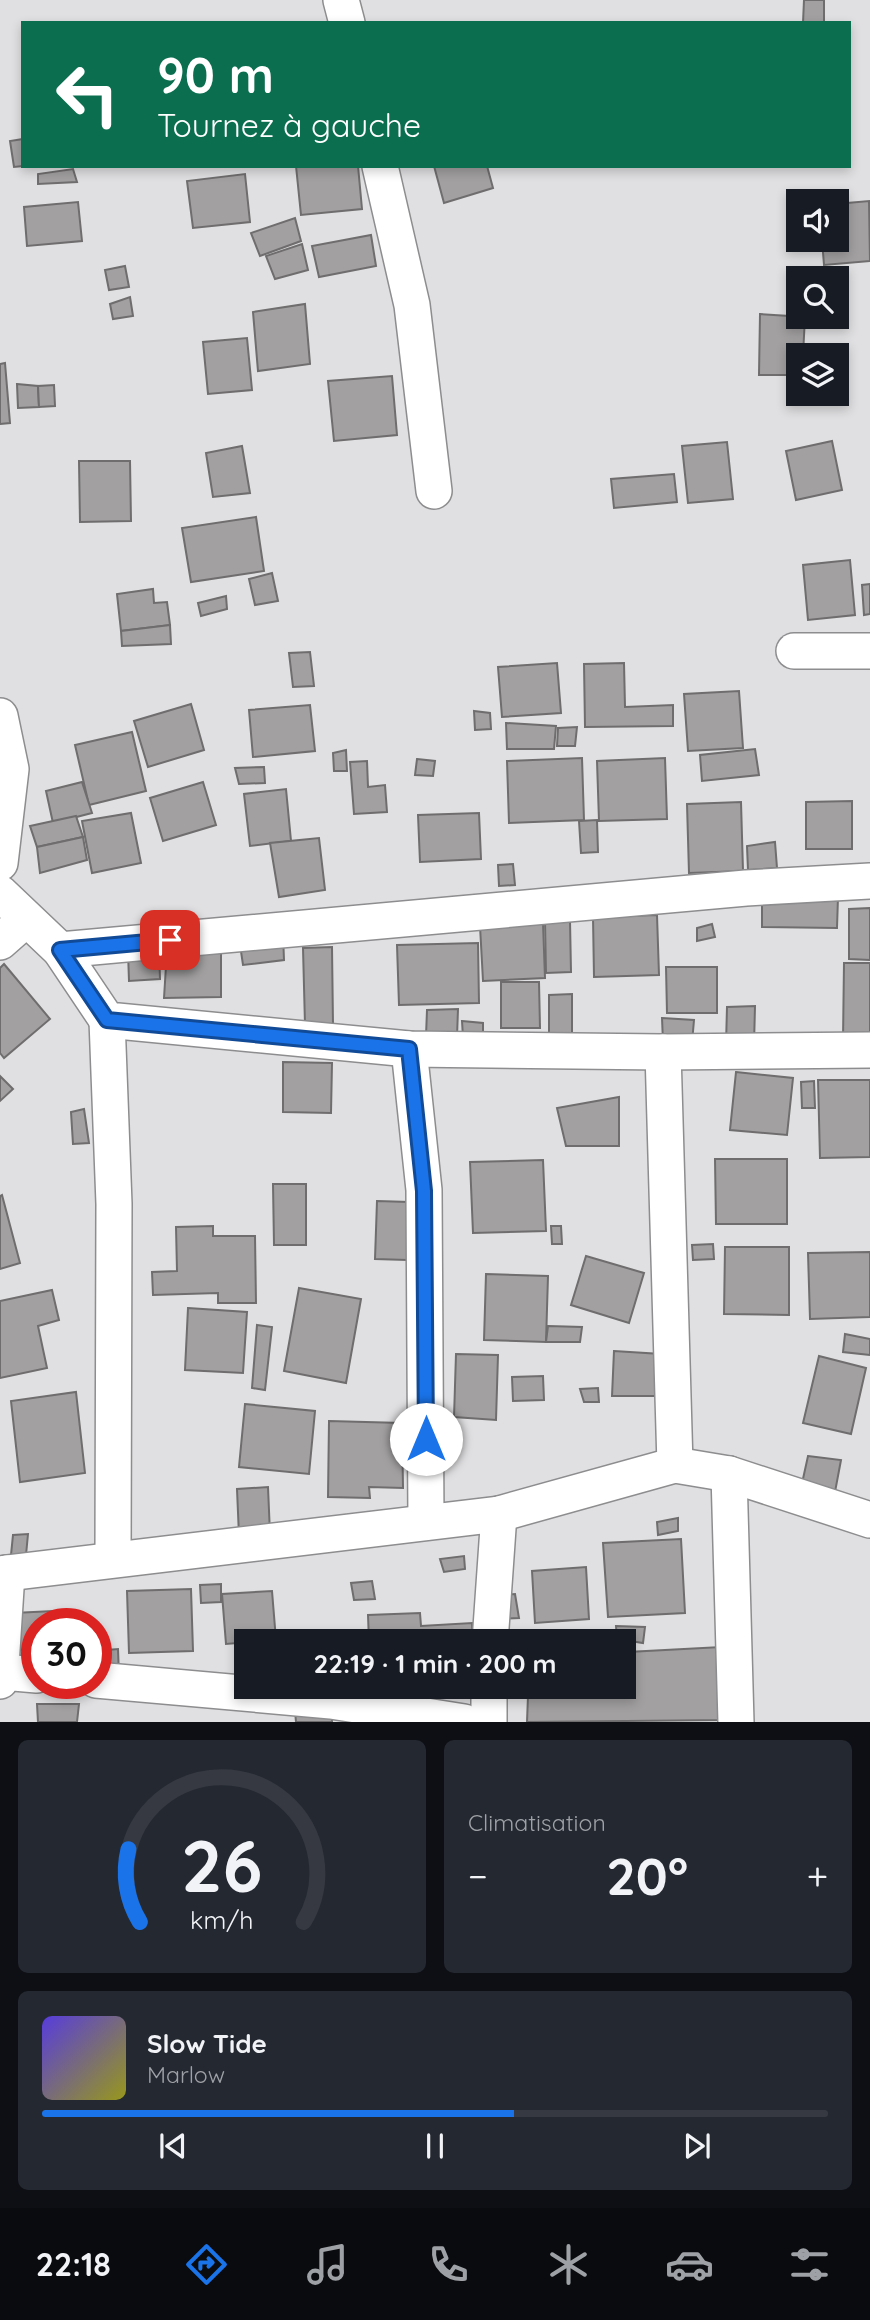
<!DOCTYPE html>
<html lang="fr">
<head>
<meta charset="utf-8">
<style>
	body { margin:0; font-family:Quicksand,sans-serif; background:#242831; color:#f1f3f6; height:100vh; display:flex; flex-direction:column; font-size:26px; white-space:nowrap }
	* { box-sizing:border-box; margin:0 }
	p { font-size:23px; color:#9ea1a6 }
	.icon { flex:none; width:38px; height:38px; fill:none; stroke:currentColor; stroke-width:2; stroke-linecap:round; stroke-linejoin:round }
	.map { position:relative; height:1722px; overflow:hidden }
	.sheet { display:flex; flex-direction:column; gap:18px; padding:18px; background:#0d0f14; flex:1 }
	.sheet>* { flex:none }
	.hud { position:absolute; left:21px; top:21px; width:830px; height:147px; border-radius:0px; box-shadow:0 4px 10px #0003; background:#0b6e4f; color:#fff; overflow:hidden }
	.tools { position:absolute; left:786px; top:189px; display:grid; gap:14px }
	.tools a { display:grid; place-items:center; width:63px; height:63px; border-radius:0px; background:#171b24; box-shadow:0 4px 10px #0003; font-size:35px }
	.speed { position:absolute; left:21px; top:1608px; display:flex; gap:14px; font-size:35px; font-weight:700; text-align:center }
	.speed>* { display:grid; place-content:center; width:91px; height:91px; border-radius:50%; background:#171b24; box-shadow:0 4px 10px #0003; line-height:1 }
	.speed .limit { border:10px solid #d22; background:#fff; color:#111 }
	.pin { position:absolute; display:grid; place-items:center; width:60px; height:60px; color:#fff; margin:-30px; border-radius:14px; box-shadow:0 4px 10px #0006 }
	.me { position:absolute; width:77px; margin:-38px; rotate:0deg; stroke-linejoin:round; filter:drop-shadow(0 0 5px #0008) }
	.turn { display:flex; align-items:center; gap:24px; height:147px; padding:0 21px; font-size:32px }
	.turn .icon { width:91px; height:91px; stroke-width:2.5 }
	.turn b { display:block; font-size:49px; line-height:60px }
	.big { font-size:52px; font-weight:700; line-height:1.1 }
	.sheet .tile { flex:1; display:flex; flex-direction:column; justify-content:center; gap:10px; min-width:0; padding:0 24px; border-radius:10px; background:#242831 }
	.sheet .dial { align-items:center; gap:0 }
	.dial svg { height:182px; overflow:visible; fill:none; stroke:#363941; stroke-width:7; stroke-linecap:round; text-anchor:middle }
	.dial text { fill:#f1f3f6; stroke:none }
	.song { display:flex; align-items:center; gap:21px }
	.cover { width:84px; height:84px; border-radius:10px; background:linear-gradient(135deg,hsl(250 70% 55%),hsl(60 70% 35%)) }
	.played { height:7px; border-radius:4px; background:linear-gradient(90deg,#1a73e8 60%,#363941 60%) }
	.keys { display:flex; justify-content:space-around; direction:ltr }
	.heat { display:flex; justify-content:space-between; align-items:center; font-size:38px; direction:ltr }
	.sheet .tiles { flex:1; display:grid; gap:18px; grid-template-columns:1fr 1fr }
	.tile:last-child { grid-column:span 2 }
	.trip { position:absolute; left:234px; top:1629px; width:402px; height:70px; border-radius:0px; background:#171b24; box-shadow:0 4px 10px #0003; font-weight:700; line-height:70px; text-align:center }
	.tab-bar { display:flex; height:112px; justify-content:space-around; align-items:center; background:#090b0e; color:#9ea1a6 }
	.tab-bar .icon { width:49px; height:49px }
	.tab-bar .current { color:#1a73e8 }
	.tab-bar b { font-size:32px; color:#f1f3f6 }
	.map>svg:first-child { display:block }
	.building { fill:#a2a0a1; stroke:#6f6d6d; stroke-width:2 }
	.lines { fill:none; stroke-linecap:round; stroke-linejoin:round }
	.street-casing { stroke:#8d8d8f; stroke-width:38 }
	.street { stroke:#fff; stroke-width:35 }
	.route-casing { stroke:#114b97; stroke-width:18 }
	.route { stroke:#1a73e8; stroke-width:12 }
</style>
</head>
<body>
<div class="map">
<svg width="870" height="1722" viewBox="0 0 870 1722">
	<rect width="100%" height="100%" fill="#e0e0e2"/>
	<!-- building -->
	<g class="building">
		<path d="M804,0H824V23H803Z"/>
		<path d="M23,139V166L14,167L10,141Z"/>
		<path d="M296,166H358L362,209L301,215Z"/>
		<path d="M434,166H487L493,188L444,203Z"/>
		<path d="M73,169L77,182L38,184V174Z"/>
		<path d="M245,174L250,222L193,228L187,181Z"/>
		<path d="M869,201L870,261L824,265L822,240H836V204Z"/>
		<path d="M78,202L82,241L27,246L24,207Z"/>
		<path d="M295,218L301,241L260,256L251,233Z"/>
		<path d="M371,235L376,266L319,277L312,246Z"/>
		<path d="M302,244L308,270L275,279L266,256Z"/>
		<path d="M125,266L129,287L109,290L105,270Z"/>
		<path d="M130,297L133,316L113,319L110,304Z"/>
		<path d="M305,304L310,364L258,371L253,312Z"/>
		<path d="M760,314L805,317L803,355H798V375H759Z"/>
		<path d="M247,338L252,390L208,394L203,342Z"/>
		<path d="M5,363L10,423L0,424V364Z"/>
		<path d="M392,376L397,435L334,441L328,381Z"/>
		<path d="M17,384L38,386L39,407L18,408Z"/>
		<path d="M54,385L55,406L39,407L38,386Z"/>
		<path d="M832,441L842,490L796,500L786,451Z"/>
		<path d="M727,442L733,499L688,503L682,446Z"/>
		<path d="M242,446L250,493L213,497L206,453Z"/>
		<path d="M79,461H130L131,521L80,522Z"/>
		<path d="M674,474L677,502L614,508L611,479Z"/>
		<path d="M256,517L264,571L191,582L182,528Z"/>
		<path d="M850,560L855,615L808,620L803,565Z"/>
		<path d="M272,573L278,601L255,605L249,579Z"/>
		<path d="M870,584V614L864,615L862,585Z"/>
		<path d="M153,589L154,603L167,602L170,625L121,631L117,594Z"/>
		<path d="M226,596L227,609L201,616L198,603Z"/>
		<path d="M170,625L171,644L122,646L121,631Z"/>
		<path d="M310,652L314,686L293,687L289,653Z"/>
		<path d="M557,663L561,713L502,717L498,667Z"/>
		<path d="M624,663L625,707L673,705V726L585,727L584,664Z"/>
		<path d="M739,691L743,748L688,751L684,694Z"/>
		<path d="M191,704L204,750L148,767L134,721Z"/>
		<path d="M310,705L315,751L253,757L249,710Z"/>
		<path d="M474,711L490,713L491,729L475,730Z"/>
		<path d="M506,723L556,726L554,749H507Z"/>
		<path d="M577,727L575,746H557L558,728Z"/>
		<path d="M132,732L146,791L89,805L75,745Z"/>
		<path d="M755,749L759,775L702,781L700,755Z"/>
		<path d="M346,750L347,771H334L333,753Z"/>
		<path d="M582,758L584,820L509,823L507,761Z"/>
		<path d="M665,758L667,819L599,821L597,761Z"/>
		<path d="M417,759L435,761L433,776L415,775Z"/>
		<path d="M367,761L368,787L385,785L387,812L354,814L350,762Z"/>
		<path d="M264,767L265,783L239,784L235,768Z"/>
		<path d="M82,782L92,813L53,823L46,791Z"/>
		<path d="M203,782L216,825L163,841L150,798Z"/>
		<path d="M286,789L291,841L250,846L244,794Z"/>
		<path d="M852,801V849H806V802Z"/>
		<path d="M741,802L743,871L689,873L687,804Z"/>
		<path d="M131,813L141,863L92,873L82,821Z"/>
		<path d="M479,813L481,859L420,862L418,815Z"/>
		<path d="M76,816L83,837L37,847L30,826Z"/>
		<path d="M597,820L598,852L581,853L579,821Z"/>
		<path d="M83,837L87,860L40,873L37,847Z"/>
		<path d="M319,838L325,890L279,897L270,843Z"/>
		<path d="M775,842L777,868L748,870L747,846Z"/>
		<path d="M513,864L515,885L499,886L498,865Z"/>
		<path d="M762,895L838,897L837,928L762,927Z"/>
		<path d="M870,908V960L849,959V909Z"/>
		<path d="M657,915L659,975L594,977L593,917Z"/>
		<path d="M545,921H570L571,972L546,973Z"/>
		<path d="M543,923L545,978L483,981L480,926Z"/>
		<path d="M712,924L715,937L697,941V928Z"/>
		<path d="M283,934L284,960L243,965L239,938Z"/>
		<path d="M478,943L479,1003L399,1005L397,945Z"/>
		<path d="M332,947L333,1025H305L303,948Z"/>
		<path d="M159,950L160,979L129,981L128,952Z"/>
		<path d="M167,950H221V997L164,998Z"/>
		<path d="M844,963H870V1040H843Z"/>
		<path d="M4,964L50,1019L4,1058L0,1053V968Z"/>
		<path d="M666,967H717V1013H667Z"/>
		<path d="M501,982H539L540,1028H501Z"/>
		<path d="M572,994V1039L549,1040V995Z"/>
		<path d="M755,1006L754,1045L726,1044L727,1007Z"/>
		<path d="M458,1009L457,1037L426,1036L427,1010Z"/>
		<path d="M662,1018L694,1020L692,1043L663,1042Z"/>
		<path d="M462,1021L483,1023V1036L463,1037Z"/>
		<path d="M283,1062L332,1063L331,1113L283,1112Z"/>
		<path d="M736,1072L793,1078L787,1135L730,1130Z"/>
		<path d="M0,1076L13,1089L0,1101Z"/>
		<path d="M818,1080H870V1157L820,1158Z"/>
		<path d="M814,1081L815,1108H802L801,1082Z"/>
		<path d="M619,1097V1146H566L557,1108Z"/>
		<path d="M84,1109L89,1143L73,1144L71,1112Z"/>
		<path d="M715,1159H787V1224H716Z"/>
		<path d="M543,1160L546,1231L473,1233L470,1162Z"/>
		<path d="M273,1184H306V1245H274Z"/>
		<path d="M2,1195L20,1263L0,1269V1196Z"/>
		<path d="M377,1201L409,1202L407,1260L375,1259Z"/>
		<path d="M213,1226V1236H255L256,1303H218V1293L153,1295L152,1272L177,1271L176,1227Z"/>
		<path d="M551,1226H561L562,1244H552Z"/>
		<path d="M713,1244L714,1259L693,1260L692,1245Z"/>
		<path d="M725,1247H789V1315L724,1314Z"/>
		<path d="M870,1252V1317L810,1319L808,1253Z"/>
		<path d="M586,1256L644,1273L629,1323L571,1305Z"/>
		<path d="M486,1274L548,1276L546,1342L484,1340Z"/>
		<path d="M299,1288L361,1299L346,1383L284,1371Z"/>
		<path d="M52,1290L59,1320L38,1326L47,1368L0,1378V1301Z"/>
		<path d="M188,1308L247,1312L243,1373L185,1370Z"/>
		<path d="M257,1325L272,1327L265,1390L252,1388Z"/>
		<path d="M548,1326L582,1327L580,1342H546Z"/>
		<path d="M845,1334L870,1339V1355L843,1352Z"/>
		<path d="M614,1351L661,1354V1396H612Z"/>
		<path d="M456,1354L498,1355L496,1420L454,1417Z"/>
		<path d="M819,1356L866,1368L851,1434L803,1423Z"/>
		<path d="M543,1376L544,1400L513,1401L512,1377Z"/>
		<path d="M598,1388L599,1402H584L580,1389Z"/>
		<path d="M76,1392L85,1473L20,1482L11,1401Z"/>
		<path d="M245,1404L315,1411L309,1474L239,1467Z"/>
		<path d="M329,1421L402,1423L403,1488L369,1487L370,1498L328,1497Z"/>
		<path d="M808,1456L841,1460L835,1492L801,1488Z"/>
		<path d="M268,1487L270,1534L239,1536L237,1489Z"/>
		<path d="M678,1518V1531L658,1535L657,1522Z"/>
		<path d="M28,1534L26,1555H11L13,1535Z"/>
		<path d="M681,1539L685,1613L608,1617L603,1543Z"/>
		<path d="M464,1556L465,1569L444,1572L440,1559Z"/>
		<path d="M586,1567L589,1619L535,1623L532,1571Z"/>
		<path d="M372,1581L375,1599L354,1600L351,1583Z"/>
		<path d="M221,1584V1602L201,1603L200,1585Z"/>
		<path d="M191,1589L193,1651L129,1653L127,1591Z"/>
		<path d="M272,1591L276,1640L226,1644L222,1594Z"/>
		<path d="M515,1594L519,1618L501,1619L500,1595Z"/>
		<path d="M53,1611L54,1624H37V1649L16,1650L14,1613Z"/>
		<path d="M420,1613L421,1626L472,1623L473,1642H369L368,1615Z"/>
		<path d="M616,1626L645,1627L643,1643L617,1639Z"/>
		<path d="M721,1647L725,1720L527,1722L528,1696L630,1688L628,1652Z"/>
		<path d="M118,1649L119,1676L108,1673L107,1650Z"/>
		<path d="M372,1687H468L469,1692L372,1697Z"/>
		<path d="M37,1704H79L77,1722H38Z"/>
		<path d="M332,1709V1722H296L295,1711Z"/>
	</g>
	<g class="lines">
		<defs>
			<g id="street">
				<path d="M341,0L347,23"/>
				<path d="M380,166L412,305L434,491"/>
				<path d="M794,651H870"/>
				<path d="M0,716L11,769L0,863"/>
				<path d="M0,893L60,950L107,1020L409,1049L663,1052L870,1050"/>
				<path d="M0,942L25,920"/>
				<path d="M60,950L746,888L870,881"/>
				<path d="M107,1020L114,1204L113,1558"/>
				<path d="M409,1049L424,1190L426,1522"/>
				<path d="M663,1052L675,1465"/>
				<path d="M729,1474L736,1722"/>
				<path d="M0,1574L499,1514L675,1465L729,1474L870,1520"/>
				<path d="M490,1642L499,1514"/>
				<path d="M2,1672L37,1675"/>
				<path d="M96,1680L331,1701L464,1722"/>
				<path d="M0,1681L7,1573"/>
				<path d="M489,1722V1687"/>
			</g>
		</defs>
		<!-- street casing -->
		<use href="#street" class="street-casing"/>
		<!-- street -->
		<use href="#street" class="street"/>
	</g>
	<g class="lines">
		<defs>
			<path id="route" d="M170,940L60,950L107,1020L409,1049L424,1191L426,1439"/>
		</defs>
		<!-- route casing -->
		<use href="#route" class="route-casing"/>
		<!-- route -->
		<use href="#route" class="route"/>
	</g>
</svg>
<div class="tools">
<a><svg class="icon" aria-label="sound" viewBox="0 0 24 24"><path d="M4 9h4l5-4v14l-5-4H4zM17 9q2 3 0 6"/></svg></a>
<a><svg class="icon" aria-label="search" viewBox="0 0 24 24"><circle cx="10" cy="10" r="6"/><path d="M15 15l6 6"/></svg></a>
<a><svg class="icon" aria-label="layers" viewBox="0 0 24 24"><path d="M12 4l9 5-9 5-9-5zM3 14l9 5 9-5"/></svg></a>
</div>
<div class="speed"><div class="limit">30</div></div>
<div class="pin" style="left:170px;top:940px;background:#d93025"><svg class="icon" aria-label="arrive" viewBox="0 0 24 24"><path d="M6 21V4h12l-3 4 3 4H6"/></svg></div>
<svg class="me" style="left:426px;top:1439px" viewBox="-20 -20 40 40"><circle r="19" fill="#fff"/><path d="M0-13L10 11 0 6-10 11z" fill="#1a73e8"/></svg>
<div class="trip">22:19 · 1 min · 200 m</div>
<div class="hud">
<div class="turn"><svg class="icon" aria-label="left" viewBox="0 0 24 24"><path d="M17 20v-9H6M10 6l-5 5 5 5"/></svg><div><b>90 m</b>Tournez à gauche</div></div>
</div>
</div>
<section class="sheet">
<div class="tiles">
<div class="tile dial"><svg viewBox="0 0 100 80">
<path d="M14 69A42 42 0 1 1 86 69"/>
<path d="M14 69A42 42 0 0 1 9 37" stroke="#1a73e8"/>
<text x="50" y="56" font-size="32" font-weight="700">26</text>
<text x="50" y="72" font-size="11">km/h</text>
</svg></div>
<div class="tile"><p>Climatisation</p>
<div class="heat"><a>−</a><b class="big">20°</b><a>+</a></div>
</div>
<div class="tile">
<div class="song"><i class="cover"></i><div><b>Slow Tide</b><p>Marlow</p></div></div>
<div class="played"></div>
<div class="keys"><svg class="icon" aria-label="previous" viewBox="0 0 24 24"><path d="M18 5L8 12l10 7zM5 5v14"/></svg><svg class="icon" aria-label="pause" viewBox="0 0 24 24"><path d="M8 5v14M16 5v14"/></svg><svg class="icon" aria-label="next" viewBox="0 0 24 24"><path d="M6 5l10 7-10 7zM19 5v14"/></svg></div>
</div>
</div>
</section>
<nav class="tab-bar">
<b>22:18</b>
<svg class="icon current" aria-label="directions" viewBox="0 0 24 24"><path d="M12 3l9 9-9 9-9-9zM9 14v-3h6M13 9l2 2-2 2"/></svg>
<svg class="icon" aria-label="music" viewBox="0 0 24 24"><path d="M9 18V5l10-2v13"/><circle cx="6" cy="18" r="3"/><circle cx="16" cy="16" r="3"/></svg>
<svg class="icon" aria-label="phone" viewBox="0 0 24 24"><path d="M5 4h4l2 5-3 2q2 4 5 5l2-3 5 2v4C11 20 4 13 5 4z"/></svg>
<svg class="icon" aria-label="climate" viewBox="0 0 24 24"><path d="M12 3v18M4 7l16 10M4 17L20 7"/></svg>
<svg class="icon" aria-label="car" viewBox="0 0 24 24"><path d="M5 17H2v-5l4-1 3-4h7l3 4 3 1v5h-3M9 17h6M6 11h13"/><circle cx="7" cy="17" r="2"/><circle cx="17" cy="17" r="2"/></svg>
<svg class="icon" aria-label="filters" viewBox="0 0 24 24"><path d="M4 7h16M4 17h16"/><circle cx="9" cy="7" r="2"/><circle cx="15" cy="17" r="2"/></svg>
</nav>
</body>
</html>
